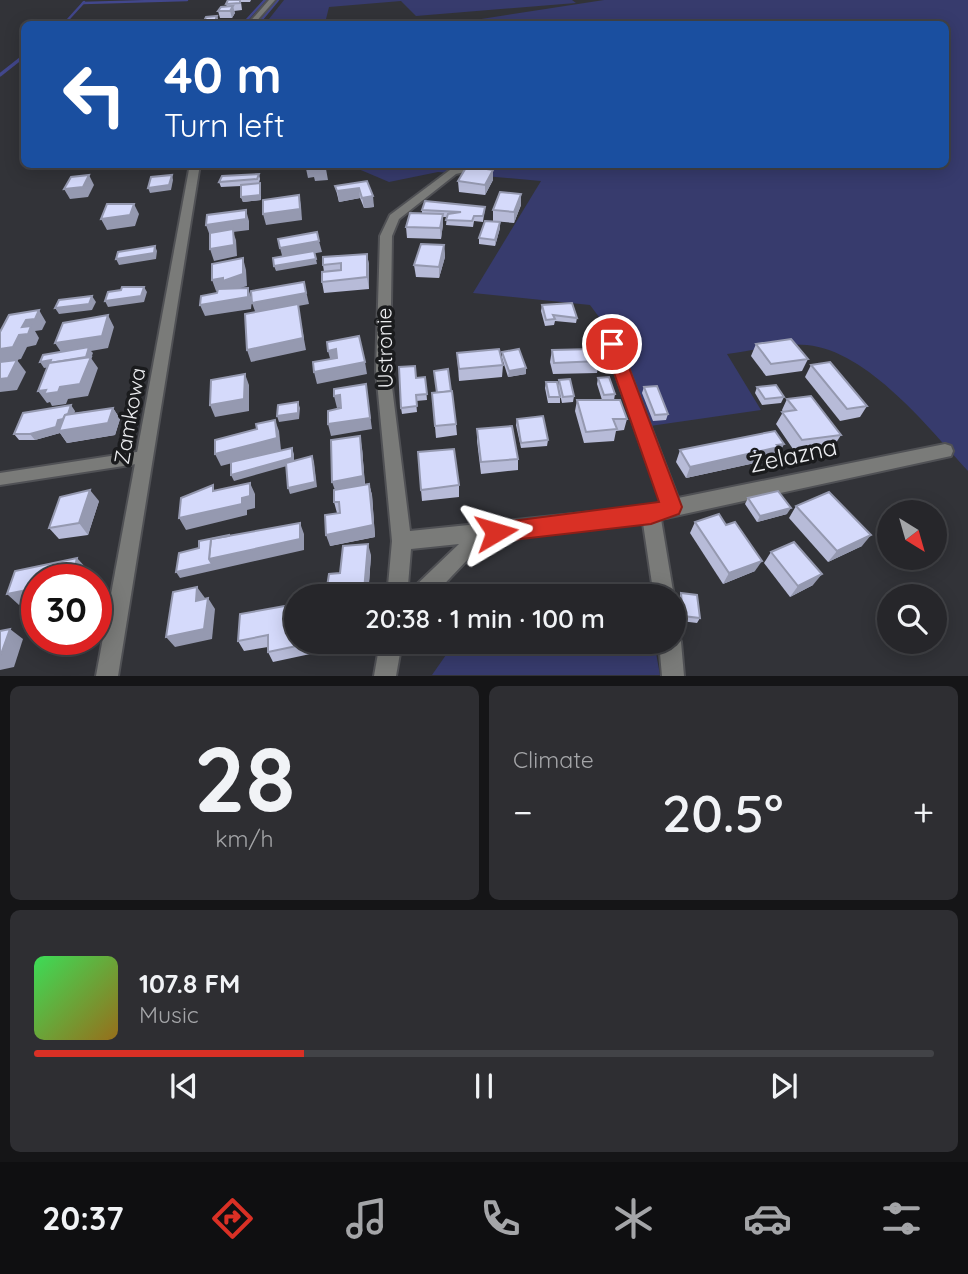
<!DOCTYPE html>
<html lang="en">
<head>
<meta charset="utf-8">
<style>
	body { margin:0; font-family:Quicksand,sans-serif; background:#2e2e32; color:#f1f3f6; height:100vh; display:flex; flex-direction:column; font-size:26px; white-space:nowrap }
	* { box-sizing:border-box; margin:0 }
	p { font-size:23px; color:#a4a5a8 }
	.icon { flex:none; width:38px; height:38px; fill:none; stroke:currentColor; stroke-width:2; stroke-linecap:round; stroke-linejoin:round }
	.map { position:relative; height:676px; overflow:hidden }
	.panel { display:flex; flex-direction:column; gap:10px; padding:10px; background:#151517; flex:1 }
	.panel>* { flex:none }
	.hud { position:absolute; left:21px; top:21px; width:928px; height:147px; border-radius:10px; box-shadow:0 4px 18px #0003,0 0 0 2px #424347; background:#1a4fa0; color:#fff; overflow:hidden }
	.needle { width:46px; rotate:143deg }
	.tools { position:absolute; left:877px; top:500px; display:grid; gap:14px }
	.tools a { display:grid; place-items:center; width:70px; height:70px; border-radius:50%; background:#26262a; box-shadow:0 4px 18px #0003,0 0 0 2px #424347; font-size:35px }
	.speed { position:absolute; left:21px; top:564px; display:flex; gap:14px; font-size:35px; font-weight:700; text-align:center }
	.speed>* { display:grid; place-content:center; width:91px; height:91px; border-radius:50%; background:#26262a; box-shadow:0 4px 18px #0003,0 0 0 2px #424347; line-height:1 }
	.speed .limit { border:10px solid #d22; background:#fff; color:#111 }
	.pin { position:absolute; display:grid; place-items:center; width:60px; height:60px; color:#fff; margin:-30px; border:4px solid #fff; border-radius:50%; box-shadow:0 2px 7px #0007 }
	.me { position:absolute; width:77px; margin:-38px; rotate:83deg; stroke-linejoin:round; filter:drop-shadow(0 0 5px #0008) }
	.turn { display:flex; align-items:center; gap:24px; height:147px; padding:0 28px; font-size:32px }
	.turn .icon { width:91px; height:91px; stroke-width:2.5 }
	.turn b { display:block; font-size:49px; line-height:60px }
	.big { font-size:52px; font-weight:600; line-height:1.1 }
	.panel .widget { flex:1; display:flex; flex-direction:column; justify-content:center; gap:10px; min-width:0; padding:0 24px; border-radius:10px; background:#2e2e32 }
	.panel .dial { align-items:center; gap:0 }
	.dial b { font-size:91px; line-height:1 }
	.song { display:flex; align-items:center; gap:21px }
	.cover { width:84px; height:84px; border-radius:10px; background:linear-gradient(135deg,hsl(130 70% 55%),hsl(40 70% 35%)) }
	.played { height:7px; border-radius:4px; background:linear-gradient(90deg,#d93025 30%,#424347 30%) }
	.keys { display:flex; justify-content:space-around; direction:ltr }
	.heat { display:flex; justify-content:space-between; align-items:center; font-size:38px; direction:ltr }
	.panel .tiles { flex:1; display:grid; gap:10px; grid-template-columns:1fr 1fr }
	.widget:last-child { grid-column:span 2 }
	.trip { position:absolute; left:284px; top:584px; width:402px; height:70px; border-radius:35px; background:#26262a; box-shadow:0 4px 18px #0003,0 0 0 2px #424347; font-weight:600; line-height:70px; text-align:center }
	.tab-bar { display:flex; height:112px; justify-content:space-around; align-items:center; background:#0f0f11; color:#a4a5a8 }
	.tab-bar .icon { width:49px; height:49px }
	.tab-bar .on { color:#d93025 }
	.tab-bar b { font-size:32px; color:#f1f3f6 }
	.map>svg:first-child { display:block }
	.green { fill:#373b6d }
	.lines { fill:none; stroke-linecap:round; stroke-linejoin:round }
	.stream-far1 { stroke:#42478c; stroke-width:2.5 }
	.stream { stroke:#42478c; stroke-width:3.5 }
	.service-casing { stroke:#505155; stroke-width:4 }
	.minor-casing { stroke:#505155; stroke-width:4 }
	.tertiary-casing { stroke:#505155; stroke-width:4 }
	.service { fill:#7a7b79; fill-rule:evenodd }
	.minor { fill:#7a7b79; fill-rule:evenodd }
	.tertiary { fill:#7a7b79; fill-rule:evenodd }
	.wall { fill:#b7bbd8 }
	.shaded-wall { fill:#9599b0 }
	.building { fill:#d5dafb; stroke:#9599b0; stroke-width:2 }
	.route { fill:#d93025; stroke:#8d1f18; stroke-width:2 }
	.labels { text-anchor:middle; stroke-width:7; stroke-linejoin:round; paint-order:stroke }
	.street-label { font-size:21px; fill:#ecedf0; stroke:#1a1b1d }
	.near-street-label { font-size:24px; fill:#ecedf0; stroke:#1a1b1d }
</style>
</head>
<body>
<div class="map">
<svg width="968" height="676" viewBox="0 0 968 676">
	<rect width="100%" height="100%" fill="#323338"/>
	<!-- green -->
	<g class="green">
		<path d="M284,0H572L576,3L416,16L401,1L329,7L325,23L265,24Z"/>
		<path d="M604,0H968V471C929,428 868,351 807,345C782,342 752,351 727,354L761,410L650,426L617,341L590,305L473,293L541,181L438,172L389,182L349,165L945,164V24H449Z"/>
		<path d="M455,642H654L660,675H432Z"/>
	</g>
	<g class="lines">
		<!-- stream-far1 -->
		<g class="stream-far1">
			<path d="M83,3L187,0"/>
			<path d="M64,24L84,2"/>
			<path d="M243,24L265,0"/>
			<path d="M258,24L278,0"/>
		</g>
		<!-- stream -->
		<path class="stream" d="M0,75L24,56"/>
		<defs>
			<g id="service">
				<path d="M357,21L359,24H329L332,22Z"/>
				<path d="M143,451L148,453L150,457L148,461L143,463L0,485V473Z"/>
			</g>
			<g id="minor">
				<path d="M477,164H499L456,174L399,219L392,236L390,371L410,531L651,506L661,502L605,344L612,339L619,344L678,498L945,444L951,446L953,451L951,456L661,519L674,597V598L654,597L643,523L499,539L469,558L432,597H408L411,590L459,544L411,549L407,597H387L392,541L376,371L380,236L390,215L450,170Z"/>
				<path d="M674,633L678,634L681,642L684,676H662L659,642H674Z"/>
				<path d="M380,642H402L396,676H374Z"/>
			</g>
			<g id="tertiary">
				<path d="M269,0H275L254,24H248Z"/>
				<path d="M190,164H200L118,676H96Z"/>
			</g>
		</defs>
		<!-- service casing -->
		<use href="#service" class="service-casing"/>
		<!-- minor casing -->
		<use href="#minor" class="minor-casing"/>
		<!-- tertiary casing -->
		<use href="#tertiary" class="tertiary-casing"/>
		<!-- service -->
		<use href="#service" class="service"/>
		<!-- minor -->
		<use href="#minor" class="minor"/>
		<!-- tertiary -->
		<use href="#tertiary" class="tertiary"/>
	</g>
	<!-- wall -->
	<g class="wall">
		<path d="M228,0H251L250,2H241L242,10L234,11L235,13L232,18H220L218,11L227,7L226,4Z"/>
		<path d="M217,16L219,24H205L204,21Z"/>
		<path d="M259,174L260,179L259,183L261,188V200L243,202L241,197V186L221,187L219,182Z"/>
		<path d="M493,180L485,195L459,192L458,181Z"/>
		<path d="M367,181L374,207L364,208L360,198L339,202L335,186Z"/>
		<path d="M521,194V205L514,223L493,221V210Z"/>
		<path d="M485,207L483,222L474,221L473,227L446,225L447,217H443V224L441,239L407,238L406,227L422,213V210Z"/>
		<path d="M500,222V228L495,246L479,244V238Z"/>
		<path d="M444,245L445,257L439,278L416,277L414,265Z"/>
		<path d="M367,254L369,265V289L324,293L322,282L324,272L323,265Z"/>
		<path d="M542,305L577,318L576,323L555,321L554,325L545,326L541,311Z"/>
		<path d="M756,344L808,359L802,371L766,376L751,356Z"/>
		<path d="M552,350L599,361L597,373L553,374L550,362Z"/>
		<path d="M502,352L526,368V374L508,377L502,358Z"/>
		<path d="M457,353L503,365L502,377L459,381Z"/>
		<path d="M811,365L867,406L860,417L840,421L805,377Z"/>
		<path d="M425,377L427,400L416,401L417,412L402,414L401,408L417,378Z"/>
		<path d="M598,378L615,394L614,400L627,419L624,430L616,431L614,441L584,443L575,411L577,400H602L597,384Z"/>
		<path d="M559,380L574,396L573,402L562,403L558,386Z"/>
		<path d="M546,382L560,397V403H548L545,388Z"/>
		<path d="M644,387L668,414L666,420L653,421L642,393Z"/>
		<path d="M757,387L784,397L781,403L762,405L755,393Z"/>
		<path d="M432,393L456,424L457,435L436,438Z"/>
		<path d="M787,399L841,435L834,446L795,452L776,424L783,412L782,410Z"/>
		<path d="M113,408L120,419L115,435L67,443L60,433L35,440H19L14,434L75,411L74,413Z"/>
		<path d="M517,419L548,440L547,446L521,448L516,425Z"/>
		<path d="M477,429L518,459V470L481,474L477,441Z"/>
		<path d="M784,444L778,455L775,456L773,459L686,478L676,462L680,450Z"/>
		<path d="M362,448L365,484H369L372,495L375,537L330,546L337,513L334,502Z"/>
		<path d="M459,485V497L422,501L421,490Z"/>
		<path d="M748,498L787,514L757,522L745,504Z"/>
		<path d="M99,501L88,535L59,539L49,528Z"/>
		<path d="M796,506L862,546L828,562L789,518Z"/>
		<path d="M695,522L755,571L723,584L690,533Z"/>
		<path d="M771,552L813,585L790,597L764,563Z"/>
		<path d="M371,555L368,597H327L326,593L340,573Z"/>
		<path d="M681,593L700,618L697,623L681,621L679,598Z"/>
		<path d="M296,604V642H315V653L273,662L268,652V647L244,651L238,641Z"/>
	</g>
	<!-- shaded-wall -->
	<g class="shaded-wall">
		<path d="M233,6L235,13L232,18L230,11Z"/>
		<path d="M217,16L219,23V24H216L215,21Z"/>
		<path d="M135,164H161L136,167Z"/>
		<path d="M236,164H275V167L238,170Z"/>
		<path d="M305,164L326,169L328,180L315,181L314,177L308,178Z"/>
		<path d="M493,170V180L485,195V185Z"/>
		<path d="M89,175L94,185L88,197L70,199L64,189Z"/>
		<path d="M172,175L173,180L171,190L150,193L148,188Z"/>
		<path d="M260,183L261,200L243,202L241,197Z"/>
		<path d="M359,188L360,198L339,202L337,191Z"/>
		<path d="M521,194V205L514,223V212Z"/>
		<path d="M299,195L301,206L302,220L266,225L263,214Z"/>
		<path d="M373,196L374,207L364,208L362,198Z"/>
		<path d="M134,204L139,214L135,226L107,230L101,219Z"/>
		<path d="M246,210L249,221V230L233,232L236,240L237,256L214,261L210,249V236L206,225Z"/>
		<path d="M443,214V224L441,239L440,228Z"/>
		<path d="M500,222V228L495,246V240Z"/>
		<path d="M319,241L322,252L283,259L280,248Z"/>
		<path d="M444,245L445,257L439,278V267Z"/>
		<path d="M155,246L157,251L156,259L119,265L116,259Z"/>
		<path d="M367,254L369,265V289L367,277Z"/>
		<path d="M243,258L246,270L247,286L227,292L226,289L216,291L212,280Z"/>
		<path d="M316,259L317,264L276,271L274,266Z"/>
		<path d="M304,282L309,304L298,306L306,350L251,362L247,350L256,314L252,303Z"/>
		<path d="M144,287L147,292L144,302L108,307L105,301Z"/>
		<path d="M248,288L252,300L251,309L205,316L200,305Z"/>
		<path d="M92,296L96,302L92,310L59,314L55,308Z"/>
		<path d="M39,310L46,322L42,330L35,331L39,338L36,345L27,347L21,359L0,363V349L22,327L26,320Z"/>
		<path d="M108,315L114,327L108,348L91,351L93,353L91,358L98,368L88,396L68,399L66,404L52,406L50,402L47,403L38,391L51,367L44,368L40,362L63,355L55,343Z"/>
		<path d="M336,349L338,361L331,362L328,351Z"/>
		<path d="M17,360L26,372L17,390L0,392V379Z"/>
		<path d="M365,362L367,374L317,384L314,372Z"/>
		<path d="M526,368V374L508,377L509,371Z"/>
		<path d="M245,374L249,385V411L215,417L210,405Z"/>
		<path d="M366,384L372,429L331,436L328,424Z"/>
		<path d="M340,395L343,407L337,408L334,396Z"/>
		<path d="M298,402L300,408L299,419L279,422L277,416Z"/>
		<path d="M71,405L75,411L70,425L113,408L120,419L115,435L67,443L60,433L35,440L30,434L58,420Z"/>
		<path d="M275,420L279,431L281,450L221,466L215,454Z"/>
		<path d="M360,436L362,448L365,488L336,493L332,482Z"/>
		<path d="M784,444L778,455L775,456L773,459L686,478L690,467Z"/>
		<path d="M292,448L294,454V464L234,481L231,475Z"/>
		<path d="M312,456L314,462L317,487L290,494L288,488Z"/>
		<path d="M250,483L255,494V508L247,510V515L186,530L179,518L242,498Z"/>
		<path d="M369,484L372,495L375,537L330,546L326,535Z"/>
		<path d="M90,490L99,501L88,535L79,523Z"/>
		<path d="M791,508L787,514L757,522L760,516Z"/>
		<path d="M300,523L304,534V550L180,578L176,572L209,559L232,541Z"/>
		<path d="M871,535L862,546L828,562L837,551Z"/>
		<path d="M368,544L371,555L368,597H366L364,591Z"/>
		<path d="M77,558L87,569L85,579H72Z"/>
		<path d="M762,561L755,571L723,584L729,573Z"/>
		<path d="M822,574L813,585L790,597L798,586Z"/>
		<path d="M197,587L205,598L203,611L196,601Z"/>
		<path d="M37,588V601L19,605L7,594Z"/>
		<path d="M208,598L215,609L212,639L175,647L166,637Z"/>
		<path d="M10,629L23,639L14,667L0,670V658Z"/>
		<path d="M311,642H315V653L311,643Z"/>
	</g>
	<!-- building -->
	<g class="building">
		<path d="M228,0H240V3L226,4Z"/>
		<path d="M233,6L230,11H218L221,7Z"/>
		<path d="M217,16L215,21H204L206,17Z"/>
		<path d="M305,164H325L326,169L313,171L312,167H306Z"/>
		<path d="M467,166L493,170L485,185L458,181Z"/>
		<path d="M259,174L257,179L219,182L222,176Z"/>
		<path d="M89,175L83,187L64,189L71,177Z"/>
		<path d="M172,175L169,185L148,188L151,177Z"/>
		<path d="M367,181L373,196L362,198L359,188L337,191L335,186Z"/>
		<path d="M260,183V195L241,197V185Z"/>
		<path d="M500,192L521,194L514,212L493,210Z"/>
		<path d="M299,195L300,209L263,214V200Z"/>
		<path d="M425,201L485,207L483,216H474L472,221L446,220L448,214L461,212L422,210Z"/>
		<path d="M107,204H134L130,215L101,219Z"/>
		<path d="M246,210V219L206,225L207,215Z"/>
		<path d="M410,213L443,214L440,228L406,227Z"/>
		<path d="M485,221L500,222L495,240L479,238Z"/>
		<path d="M233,229L234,245L210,249V233Z"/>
		<path d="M317,232L319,241L280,248L278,239Z"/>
		<path d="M421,244L444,245L439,267L414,265Z"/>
		<path d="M155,246L154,253L116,259L118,252Z"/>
		<path d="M314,251L316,259L274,266L273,258Z"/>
		<path d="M367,254V277L322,282V272L341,270V263L323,265V257Z"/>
		<path d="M243,258V274L223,281V278L212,280V264Z"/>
		<path d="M304,282L306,293L252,303L251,291Z"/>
		<path d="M122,287H144L141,296L105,301L108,292L121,290Z"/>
		<path d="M248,288V297L200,305L201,296L217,293L218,289Z"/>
		<path d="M92,296L89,304L55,308L59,300Z"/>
		<path d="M572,303L577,318L553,315L555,319L546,320L542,305Z"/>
		<path d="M298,304L303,338L247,350L245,314Z"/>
		<path d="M39,310L35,319L26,320L22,327L31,326L28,334L19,335L13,347L0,349V332L9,315Z"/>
		<path d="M108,315L102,336L55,343L63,323Z"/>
		<path d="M359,336L365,362L314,372L313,362L337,358L336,349L328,351L327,342Z"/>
		<path d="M791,339L808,359L771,364L756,344Z"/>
		<path d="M89,347L86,357L50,363L51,360L40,362L43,355Z"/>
		<path d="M499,349L503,365L459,369L457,353Z"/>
		<path d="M519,349L526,368L509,371L502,352Z"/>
		<path d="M596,349L599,361L554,363L552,350Z"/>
		<path d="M91,357L80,384L60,387L58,392L44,394L46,390L38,391L49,363Z"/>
		<path d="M17,360L8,378L0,379V362Z"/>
		<path d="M830,362L867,406L847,409L811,365Z"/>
		<path d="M415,366L416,378L425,377L427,394L416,395L417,406L401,408L399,367Z"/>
		<path d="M448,369L451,391L437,393L434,371Z"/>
		<path d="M245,374L244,399L210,405L211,380Z"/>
		<path d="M609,377L615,394L604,395L598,378Z"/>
		<path d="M570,379L574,396L563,397L559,380Z"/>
		<path d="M546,382H557L560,397H549Z"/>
		<path d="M366,384L370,418L328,424V411L341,408L340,395L334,396V389Z"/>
		<path d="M776,385L784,397L765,399L757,387Z"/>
		<path d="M657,386L668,414L655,415L644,387Z"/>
		<path d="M452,391L456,424L435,426L432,393Z"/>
		<path d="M811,396L841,435L802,440L782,412L796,410L787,399Z"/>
		<path d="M577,400H620L627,419H613L617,429L586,432Z"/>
		<path d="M298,402V413L277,416L278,405Z"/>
		<path d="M71,405L68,414L65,415L63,419L58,420L56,427L30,434H14L23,413Z"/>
		<path d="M113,408L108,423L59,431L65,415Z"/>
		<path d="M543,416L548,440L521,443L517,419Z"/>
		<path d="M275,420L277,438L215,454V440L257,429L256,424Z"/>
		<path d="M512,426L518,459L481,462L477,429Z"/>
		<path d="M775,431L784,444L777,445L779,447L690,467L680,450Z"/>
		<path d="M360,436L363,476L332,482L331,440Z"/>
		<path d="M292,448V458L231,475V462Z"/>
		<path d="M454,449L459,485L421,490L418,452Z"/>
		<path d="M312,456L315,482L288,488L286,463Z"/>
		<path d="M250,483V496L242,498V504L179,518L181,498L213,485V491Z"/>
		<path d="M369,484L373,525L326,535L325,515L340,513L339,502H334V490Z"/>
		<path d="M90,490L79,523L49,528L60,497Z"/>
		<path d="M778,491L791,508L760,516L748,498Z"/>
		<path d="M829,492L871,535L837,551L796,506Z"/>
		<path d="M719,514L726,525L735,522L762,561L729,573L695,522Z"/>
		<path d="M300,523V539L209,559L211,539Z"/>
		<path d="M229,535V536L211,539L209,559L212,564L176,572L179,553L199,548V541Z"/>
		<path d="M794,542L822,574L798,586L771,552Z"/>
		<path d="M368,544L364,591L326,593L329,574L340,573L343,546Z"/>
		<path d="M77,558L72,579H37V588L7,594L15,571Z"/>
		<path d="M197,587L196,601L208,598L204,629L166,637L173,592Z"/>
		<path d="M681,593L697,595L700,618L683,616Z"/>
		<path d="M296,604V642H311V643L268,652V635L238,641L240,614Z"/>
		<path d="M10,629L0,657V658V631Z"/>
	</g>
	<!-- route -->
	<path class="route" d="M612,339L620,344L682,507L679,514L651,524L496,542L488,539L485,532L488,525L496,523L659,502L604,344Z"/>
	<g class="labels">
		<!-- street labels -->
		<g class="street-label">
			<text transform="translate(385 348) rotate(-91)" y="7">Ustronie</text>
			<text transform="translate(130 416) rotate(-80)" y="7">Zamkowa</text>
		</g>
		<!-- near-street labels -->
		<g class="near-street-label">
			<text transform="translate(793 456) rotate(-12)" y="8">Żelazna</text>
		</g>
	</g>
</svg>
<div class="tools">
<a><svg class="needle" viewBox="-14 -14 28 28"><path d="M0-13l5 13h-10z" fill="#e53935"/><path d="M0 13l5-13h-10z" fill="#a4a5a8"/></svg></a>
<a><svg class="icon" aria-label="search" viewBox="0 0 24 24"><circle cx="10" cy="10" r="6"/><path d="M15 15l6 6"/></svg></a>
</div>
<div class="speed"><div class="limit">30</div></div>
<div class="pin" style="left:612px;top:344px;background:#d93025"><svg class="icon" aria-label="arrive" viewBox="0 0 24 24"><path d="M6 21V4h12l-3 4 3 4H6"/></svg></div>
<svg class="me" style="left:496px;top:532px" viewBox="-20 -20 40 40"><path d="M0-17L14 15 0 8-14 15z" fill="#d93025" stroke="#fff" stroke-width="4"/></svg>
<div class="trip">20:38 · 1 min · 100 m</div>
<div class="hud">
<div class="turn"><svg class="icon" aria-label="left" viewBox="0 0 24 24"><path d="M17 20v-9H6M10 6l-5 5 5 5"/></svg><div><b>40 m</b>Turn left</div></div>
</div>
</div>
<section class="panel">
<div class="tiles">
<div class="widget dial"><b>28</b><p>km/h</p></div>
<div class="widget"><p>Climate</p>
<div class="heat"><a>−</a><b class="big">20.5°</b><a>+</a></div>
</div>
<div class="widget">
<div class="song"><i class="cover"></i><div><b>107.8 FM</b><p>Music</p></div></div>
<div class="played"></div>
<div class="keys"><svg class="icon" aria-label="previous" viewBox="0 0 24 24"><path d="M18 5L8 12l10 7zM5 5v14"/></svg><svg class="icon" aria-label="pause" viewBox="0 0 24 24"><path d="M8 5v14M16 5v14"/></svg><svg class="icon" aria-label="next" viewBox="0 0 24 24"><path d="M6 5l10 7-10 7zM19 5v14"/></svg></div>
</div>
</div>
</section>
<nav class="tab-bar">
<b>20:37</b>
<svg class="icon on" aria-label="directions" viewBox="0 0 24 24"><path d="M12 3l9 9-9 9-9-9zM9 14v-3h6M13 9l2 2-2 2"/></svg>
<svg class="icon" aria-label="music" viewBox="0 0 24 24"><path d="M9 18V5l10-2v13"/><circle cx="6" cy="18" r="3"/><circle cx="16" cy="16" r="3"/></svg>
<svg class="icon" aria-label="phone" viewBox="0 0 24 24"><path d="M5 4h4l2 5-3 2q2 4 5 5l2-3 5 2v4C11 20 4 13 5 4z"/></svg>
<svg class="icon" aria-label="climate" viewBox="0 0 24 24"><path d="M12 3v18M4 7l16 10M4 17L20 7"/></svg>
<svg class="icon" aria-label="car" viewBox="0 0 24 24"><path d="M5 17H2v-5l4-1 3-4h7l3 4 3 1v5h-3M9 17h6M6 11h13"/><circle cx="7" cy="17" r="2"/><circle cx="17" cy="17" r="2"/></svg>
<svg class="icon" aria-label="filters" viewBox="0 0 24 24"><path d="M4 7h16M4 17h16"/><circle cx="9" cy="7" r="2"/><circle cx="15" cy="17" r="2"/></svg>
</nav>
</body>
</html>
